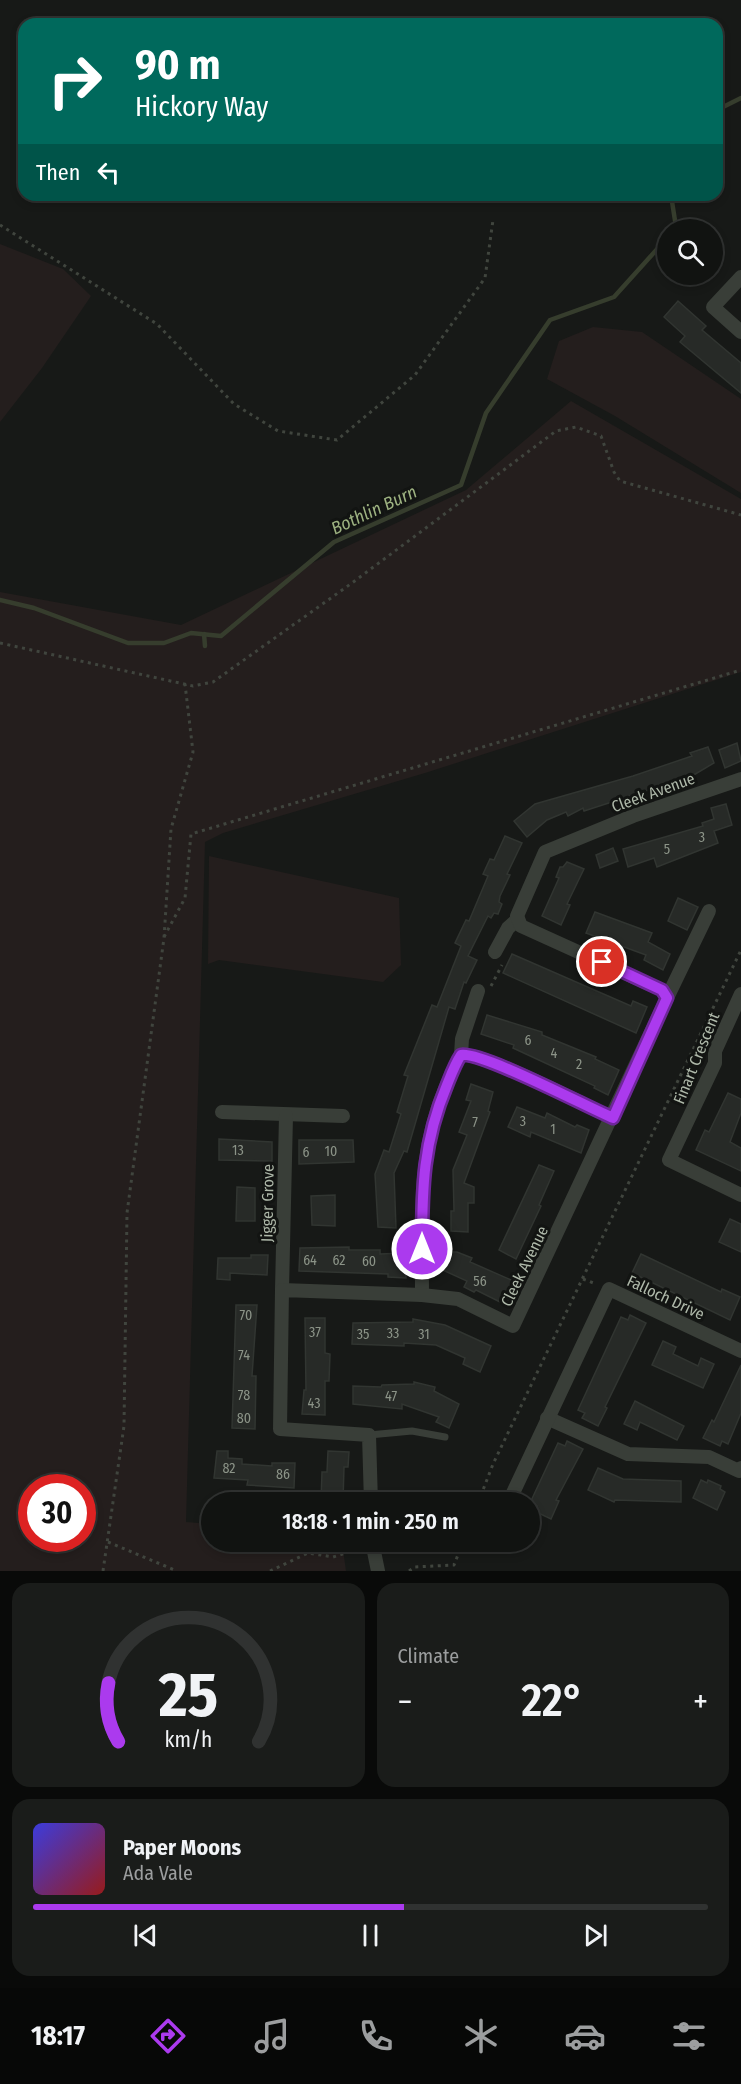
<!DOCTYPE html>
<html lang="en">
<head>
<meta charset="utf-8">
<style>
	body { margin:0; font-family:"Fira Sans Condensed",sans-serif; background:#1a1c1a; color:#f1f3f6; height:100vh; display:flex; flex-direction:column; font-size:22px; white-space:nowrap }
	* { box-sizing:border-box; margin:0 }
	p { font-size:20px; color:#9c9e9f }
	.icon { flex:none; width:33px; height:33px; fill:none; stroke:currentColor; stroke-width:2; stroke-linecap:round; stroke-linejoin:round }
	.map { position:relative; height:1571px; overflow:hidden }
	.drawer { display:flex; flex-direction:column; gap:12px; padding:12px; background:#090a09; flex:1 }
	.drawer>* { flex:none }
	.hud { position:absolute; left:18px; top:18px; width:705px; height:183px; border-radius:18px; box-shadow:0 3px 9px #0003,0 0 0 2px #303231; background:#00695c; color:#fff; overflow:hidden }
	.fabs { position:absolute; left:657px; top:219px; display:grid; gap:12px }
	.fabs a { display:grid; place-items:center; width:66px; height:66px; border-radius:50%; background:#111311; box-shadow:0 3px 9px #0003,0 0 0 2px #303231; font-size:30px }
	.speed { position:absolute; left:18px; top:1474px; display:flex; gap:12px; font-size:30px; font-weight:700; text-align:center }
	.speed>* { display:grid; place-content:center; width:78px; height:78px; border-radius:50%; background:#111311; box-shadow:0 3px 9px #0003,0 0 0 2px #303231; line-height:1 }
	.speed .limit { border:9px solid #d22; background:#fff; color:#111 }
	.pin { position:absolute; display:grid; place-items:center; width:51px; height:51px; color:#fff; margin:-26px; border:3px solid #fff; border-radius:50%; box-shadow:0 2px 6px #0007 }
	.me { position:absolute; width:66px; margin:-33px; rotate:0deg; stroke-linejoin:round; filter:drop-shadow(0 0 4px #0008) }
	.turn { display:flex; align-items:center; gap:21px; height:126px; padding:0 18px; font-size:27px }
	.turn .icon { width:78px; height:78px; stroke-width:2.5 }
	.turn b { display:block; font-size:42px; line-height:51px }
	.then { display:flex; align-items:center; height:57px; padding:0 18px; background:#0003; gap:12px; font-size:22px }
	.big { font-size:45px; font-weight:600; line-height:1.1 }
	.drawer .card { flex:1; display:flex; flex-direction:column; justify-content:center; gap:9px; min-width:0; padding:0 21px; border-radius:18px; background:#1a1c1a }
	.drawer .dial { align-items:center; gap:0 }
	.dial svg { height:156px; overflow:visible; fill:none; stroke:#303231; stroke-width:7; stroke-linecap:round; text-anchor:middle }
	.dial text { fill:#f1f3f6; stroke:none }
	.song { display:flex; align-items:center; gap:18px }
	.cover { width:72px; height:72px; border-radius:9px; background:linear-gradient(135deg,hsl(240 70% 55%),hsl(0 70% 35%)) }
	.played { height:6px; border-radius:3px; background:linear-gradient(90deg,#ab3aee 55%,#303231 55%) }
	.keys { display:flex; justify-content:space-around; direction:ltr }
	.heat { display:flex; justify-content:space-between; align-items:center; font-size:33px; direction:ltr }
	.drawer .tiles { flex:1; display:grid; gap:12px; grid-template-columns:1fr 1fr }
	.card:last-child { grid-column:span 2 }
	.trip { position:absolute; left:201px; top:1492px; width:339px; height:60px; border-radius:30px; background:#111311; box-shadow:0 3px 9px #0003,0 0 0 2px #303231; font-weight:600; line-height:60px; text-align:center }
	.tabs { display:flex; height:96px; justify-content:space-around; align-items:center; background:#070807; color:#9c9e9f }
	.tabs .icon { width:42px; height:42px }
	.tabs .current { color:#ab3aee }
	.tabs b { font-size:27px; color:#f1f3f6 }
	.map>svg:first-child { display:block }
	.green { fill:#241e1d; fill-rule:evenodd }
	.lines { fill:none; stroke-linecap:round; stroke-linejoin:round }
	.stream { stroke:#363d2d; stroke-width:4.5 }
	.building { fill:#272a27; stroke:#313531; stroke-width:1.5 }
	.path { stroke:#40453e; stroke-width:3; stroke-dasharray:3 4.5; stroke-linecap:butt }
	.lane { stroke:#393e38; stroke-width:7 }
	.street { stroke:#393e38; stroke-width:14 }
	.route-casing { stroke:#6f269b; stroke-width:15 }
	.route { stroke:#ab3aee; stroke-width:10 }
	.labels { text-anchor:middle; stroke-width:6; stroke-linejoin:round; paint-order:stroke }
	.number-label { font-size:14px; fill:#8c9488 }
	.street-label { font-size:16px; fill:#aeb8a9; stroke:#121412 }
	.water-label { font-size:18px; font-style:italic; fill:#9db281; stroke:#121412 }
</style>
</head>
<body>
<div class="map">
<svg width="741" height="1571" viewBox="0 0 741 1571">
	<rect width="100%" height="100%" fill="#171917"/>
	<!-- green -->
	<g class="green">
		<path d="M0,244L63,269L91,296L42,368L0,422Z"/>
		<path d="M593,327L642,332L741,399V493L615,416L547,379L559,341Z"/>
		<path d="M571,401L741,499V672L425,773L223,833L205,842L186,1522L211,1524L212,1542H342L346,1571H0V592L181,625L466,490ZM32,1488H82V1539H32Z"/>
		<path d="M209,856L399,898L401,965L383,982L219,960L208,964Z"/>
	</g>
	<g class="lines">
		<!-- stream -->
		<g class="stream">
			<path d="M717,110L741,98"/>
			<path d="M671,195L676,227L674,230"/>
			<path d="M0,600L34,608L128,643H164L191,633L221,636L334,542L461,485L486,413L550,320L614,297L668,237"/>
			<path d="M204,634L205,646"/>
		</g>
	</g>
	<!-- building -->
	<g class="building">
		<path d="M678,301L706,326L702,330L741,363V393L680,342L685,336L664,317Z"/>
		<path d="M737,743L741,761L725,768L719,750Z"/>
		<path d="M708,747L714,763L692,776L584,811L583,808L568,816L566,812L547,820L527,837L514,821L535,804L633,776L692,756L690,753Z"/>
		<path d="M726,804L732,825L714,831L718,843L657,867L654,858L628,867L623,849L703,826L702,823L714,819L711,808Z"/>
		<path d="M505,836L522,843L507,874L510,875L500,896L499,902L502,904L498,914L494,913L491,918L488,916L468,956L477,960L466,983L464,982L455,1009L449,1007L407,1152L404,1151L394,1173L396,1228L378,1227L375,1174L384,1150L389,1152L401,1114L397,1112L408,1076L404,1075L432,1005L437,1007L461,946L455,943L466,920L469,921L488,876L483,874L490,859L494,860Z"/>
		<path d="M613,848L618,861L600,868L596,855Z"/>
		<path d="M567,862L584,869L567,904L570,905L561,925L542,916L559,878L556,877L560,867H563Z"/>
		<path d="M678,898L698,907L687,930L668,921Z"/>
		<path d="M595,912L652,933L648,942L670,954L663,970L644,960L646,955L586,933Z"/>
		<path d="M512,954L631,1006L633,1001L647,1007L636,1033L503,973Z"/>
		<path d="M487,1015L542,1032V1035L596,1057L595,1059L619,1070L608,1095L594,1088L595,1086L513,1048L514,1045L481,1034Z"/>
		<path d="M471,1084L493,1092L488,1111L490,1112L464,1183L474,1187V1203H468V1232L451,1231V1211H454L453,1170L467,1135L459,1132L471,1101L466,1100Z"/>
		<path d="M728,1093L741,1099V1113L730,1142L741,1148V1171L696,1150L705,1130L709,1132Z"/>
		<path d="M517,1107L545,1118L547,1113L575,1127L577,1125L589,1130L581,1153L531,1132L530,1137L508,1127Z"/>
		<path d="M219,1139L272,1142V1161L219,1160Z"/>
		<path d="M299,1140H353L354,1162L299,1164Z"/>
		<path d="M539,1165L554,1171L539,1205L541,1206L516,1259L499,1250Z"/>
		<path d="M237,1187L255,1188V1221H236Z"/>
		<path d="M335,1195V1226L312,1225L311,1196Z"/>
		<path d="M730,1219L741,1224V1252L719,1242Z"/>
		<path d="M349,1247V1250H380V1254L405,1253L406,1278L388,1277V1274L299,1271L300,1248Z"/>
		<path d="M442,1252H457L472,1258L470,1262L518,1283L508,1306L476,1290L474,1292L464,1287L467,1281L436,1267Z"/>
		<path d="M641,1254L721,1292L722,1289L740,1297L730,1320L632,1273Z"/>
		<path d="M251,1255H268L267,1275L230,1273V1280L217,1279L218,1258H251Z"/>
		<path d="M236,1305H257L252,1376H256L255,1429L232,1428Z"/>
		<path d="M630,1315L646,1323L605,1407L607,1408L598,1426L582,1418L585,1413L578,1410L621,1317L628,1320Z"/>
		<path d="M305,1318H325V1353L330,1354L329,1381H325V1415L302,1414L304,1390H306Z"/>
		<path d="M413,1319L445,1325L491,1346L480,1372L463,1364L465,1358L436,1345L404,1343V1346L352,1344L353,1323L413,1322Z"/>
		<path d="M663,1341L676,1347L673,1354L698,1366L701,1358L714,1364L703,1388L652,1365Z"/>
		<path d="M741,1365V1413L728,1444L722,1441L720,1446L703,1438L712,1420L714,1422Z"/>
		<path d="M414,1382L435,1387L434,1391L459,1404L449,1428L436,1422L439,1417L402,1404V1409L353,1404V1386L381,1387L382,1385L414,1384Z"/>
		<path d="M635,1401L684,1426L677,1440L640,1422L637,1430L624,1424Z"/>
		<path d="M567,1441L583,1449L556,1500L559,1501L551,1519L534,1511L537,1506L530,1503L558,1443L565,1446Z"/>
		<path d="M217,1451H228V1458L242,1459V1464L272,1466V1463H295L294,1488L247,1485L248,1480L214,1478Z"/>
		<path d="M328,1451L349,1452L348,1467H344L343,1502L321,1501L322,1472H327Z"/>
		<path d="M598,1468L623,1479L681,1481V1502L615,1500L614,1502L588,1490Z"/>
		<path d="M701,1480L707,1483L708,1480L721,1486L720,1489L725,1492L717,1510L693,1498Z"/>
	</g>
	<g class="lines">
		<!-- path -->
		<g class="path">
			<path d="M0,225L157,324L234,404L278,431L337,440L415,375L485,278L493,220"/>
			<path d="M0,643L193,686L213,682L352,583L556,431L576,427L601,436L614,472L620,481L741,515"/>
			<path d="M164,937L185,898L191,834L741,670"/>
			<path d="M491,986L502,965"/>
			<path d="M583,1279L596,1284"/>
			<path d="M478,1503L493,1464L741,950"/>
			<path d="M108,1542L177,1571"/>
			<path d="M103,1571L124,1426L127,1213L164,938L171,829L193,752L185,684"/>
			<path d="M270,1571L308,1553L333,1557L359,1549"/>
			<path d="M409,1571L415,1567L454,1565L463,1542"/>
		</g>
		<!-- lane -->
		<path class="lane" d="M369,1435L412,1431L445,1437"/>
		<!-- street -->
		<g class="street">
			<path d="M741,277L713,307L741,332"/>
			<path d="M495,952L508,928L518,919"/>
			<path d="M741,994L715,1051V1063L669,1160L741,1195"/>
			<path d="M667,998L709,911"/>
			<path d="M461,1055L462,1039L478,991"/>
			<path d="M222,1112L343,1116"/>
			<path d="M282,1290L286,1116"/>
			<path d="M422,1295C422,1224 417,1155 445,1089C450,1078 454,1065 461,1055C481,1051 588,1107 613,1118"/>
			<path d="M547,1418L628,1454L709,1457L739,1471L741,1468"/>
			<path d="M512,1495L609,1289L741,1351"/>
			<path d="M371,1503L369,1435L280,1429L282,1290L422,1295L458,1299L513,1326L667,998L662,990L521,926L517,916L545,852L633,816L741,779"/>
			<path d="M372,1542L378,1571"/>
		</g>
	</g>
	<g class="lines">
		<defs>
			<path id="route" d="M422,1249C422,1188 423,1142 447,1085C451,1075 455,1064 461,1055C481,1051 587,1107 613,1118L667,998L662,990L602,962"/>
		</defs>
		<!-- route casing -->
		<use href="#route" class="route-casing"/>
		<!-- route -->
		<use href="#route" class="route"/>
	</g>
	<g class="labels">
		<!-- number labels -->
		<g class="number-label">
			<text x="702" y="842">3</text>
			<text x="667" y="854">5</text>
			<text x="528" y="1045">6</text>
			<text x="554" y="1058">4</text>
			<text x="579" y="1069">2</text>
			<text x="523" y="1126">3</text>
			<text x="475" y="1127">7</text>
			<text x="553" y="1134">1</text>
			<text x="238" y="1155">13</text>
			<text x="331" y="1156">10</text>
			<text x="306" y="1157">6</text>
			<text x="310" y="1265">64</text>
			<text x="339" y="1265">62</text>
			<text x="369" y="1266">60</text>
			<text x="480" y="1286">56</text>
			<text x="246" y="1320">70</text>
			<text x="315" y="1337">37</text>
			<text x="393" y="1338">33</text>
			<text x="363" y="1339">35</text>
			<text x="424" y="1339">31</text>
			<text x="244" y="1360">74</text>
			<text x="244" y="1400">78</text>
			<text x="391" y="1401">47</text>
			<text x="314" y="1408">43</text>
			<text x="244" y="1423">80</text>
			<text x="229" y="1473">82</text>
			<text x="283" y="1479">86</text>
		</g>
		<!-- street labels -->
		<g class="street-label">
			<text transform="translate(653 792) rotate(-20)" y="6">Cleek Avenue</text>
			<text transform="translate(696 1058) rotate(-68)" y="6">Finart Crescent</text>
			<text transform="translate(267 1203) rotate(-89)" y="6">Jigger Grove</text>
			<text transform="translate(524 1266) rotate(-64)" y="6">Cleek Avenue</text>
			<text transform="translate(666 1297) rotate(25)" y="6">Falloch Drive</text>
		</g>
		<!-- water labels -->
		<g class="water-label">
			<text transform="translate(374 510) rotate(-25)" y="6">Bothlin Burn</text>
		</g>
	</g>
</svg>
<div class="fabs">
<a><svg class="icon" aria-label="search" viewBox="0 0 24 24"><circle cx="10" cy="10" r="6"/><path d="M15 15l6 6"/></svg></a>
</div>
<div class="speed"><div class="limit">30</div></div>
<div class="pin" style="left:602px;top:962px;background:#d93025"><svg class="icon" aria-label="arrive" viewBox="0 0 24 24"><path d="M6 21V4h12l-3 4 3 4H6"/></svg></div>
<svg class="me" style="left:422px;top:1249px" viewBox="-20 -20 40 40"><circle r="17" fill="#ab3aee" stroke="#fff" stroke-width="3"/><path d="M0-11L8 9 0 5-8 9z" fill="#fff"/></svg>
<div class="trip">18:18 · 1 min · 250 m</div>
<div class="hud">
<div class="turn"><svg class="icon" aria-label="right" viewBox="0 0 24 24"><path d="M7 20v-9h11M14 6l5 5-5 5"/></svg><div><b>90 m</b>Hickory Way</div></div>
<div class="then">Then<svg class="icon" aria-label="left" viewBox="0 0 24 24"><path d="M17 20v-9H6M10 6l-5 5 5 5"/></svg></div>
</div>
</div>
<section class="drawer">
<div class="tiles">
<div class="card dial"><svg viewBox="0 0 100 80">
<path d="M14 69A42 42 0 1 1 86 69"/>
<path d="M14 69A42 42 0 0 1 9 39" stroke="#ab3aee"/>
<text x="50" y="56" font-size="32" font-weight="700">25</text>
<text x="50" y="72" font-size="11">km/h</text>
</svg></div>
<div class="card"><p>Climate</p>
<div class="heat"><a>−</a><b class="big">22°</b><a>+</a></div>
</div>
<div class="card">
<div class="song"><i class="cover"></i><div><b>Paper Moons</b><p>Ada Vale</p></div></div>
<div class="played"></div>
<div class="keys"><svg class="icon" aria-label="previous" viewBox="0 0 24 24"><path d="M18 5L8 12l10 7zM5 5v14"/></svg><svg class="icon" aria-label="pause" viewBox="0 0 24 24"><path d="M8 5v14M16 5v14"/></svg><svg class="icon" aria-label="next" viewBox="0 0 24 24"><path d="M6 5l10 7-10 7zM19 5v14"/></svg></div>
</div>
</div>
</section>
<nav class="tabs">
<b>18:17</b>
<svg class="icon current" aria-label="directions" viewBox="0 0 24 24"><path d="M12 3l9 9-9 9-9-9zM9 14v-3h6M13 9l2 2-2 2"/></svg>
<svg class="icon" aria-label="music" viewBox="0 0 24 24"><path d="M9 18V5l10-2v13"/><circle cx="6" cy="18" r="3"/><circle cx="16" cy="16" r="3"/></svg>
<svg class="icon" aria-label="phone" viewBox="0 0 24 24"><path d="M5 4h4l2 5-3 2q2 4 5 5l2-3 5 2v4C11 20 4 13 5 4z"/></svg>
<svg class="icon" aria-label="climate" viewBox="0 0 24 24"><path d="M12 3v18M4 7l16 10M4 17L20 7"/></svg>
<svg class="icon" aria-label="car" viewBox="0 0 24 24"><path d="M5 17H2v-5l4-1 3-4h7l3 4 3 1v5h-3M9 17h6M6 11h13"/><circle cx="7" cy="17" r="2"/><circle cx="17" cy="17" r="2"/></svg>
<svg class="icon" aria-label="filters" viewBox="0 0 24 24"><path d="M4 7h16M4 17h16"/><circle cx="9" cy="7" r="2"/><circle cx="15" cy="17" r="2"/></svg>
</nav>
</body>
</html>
